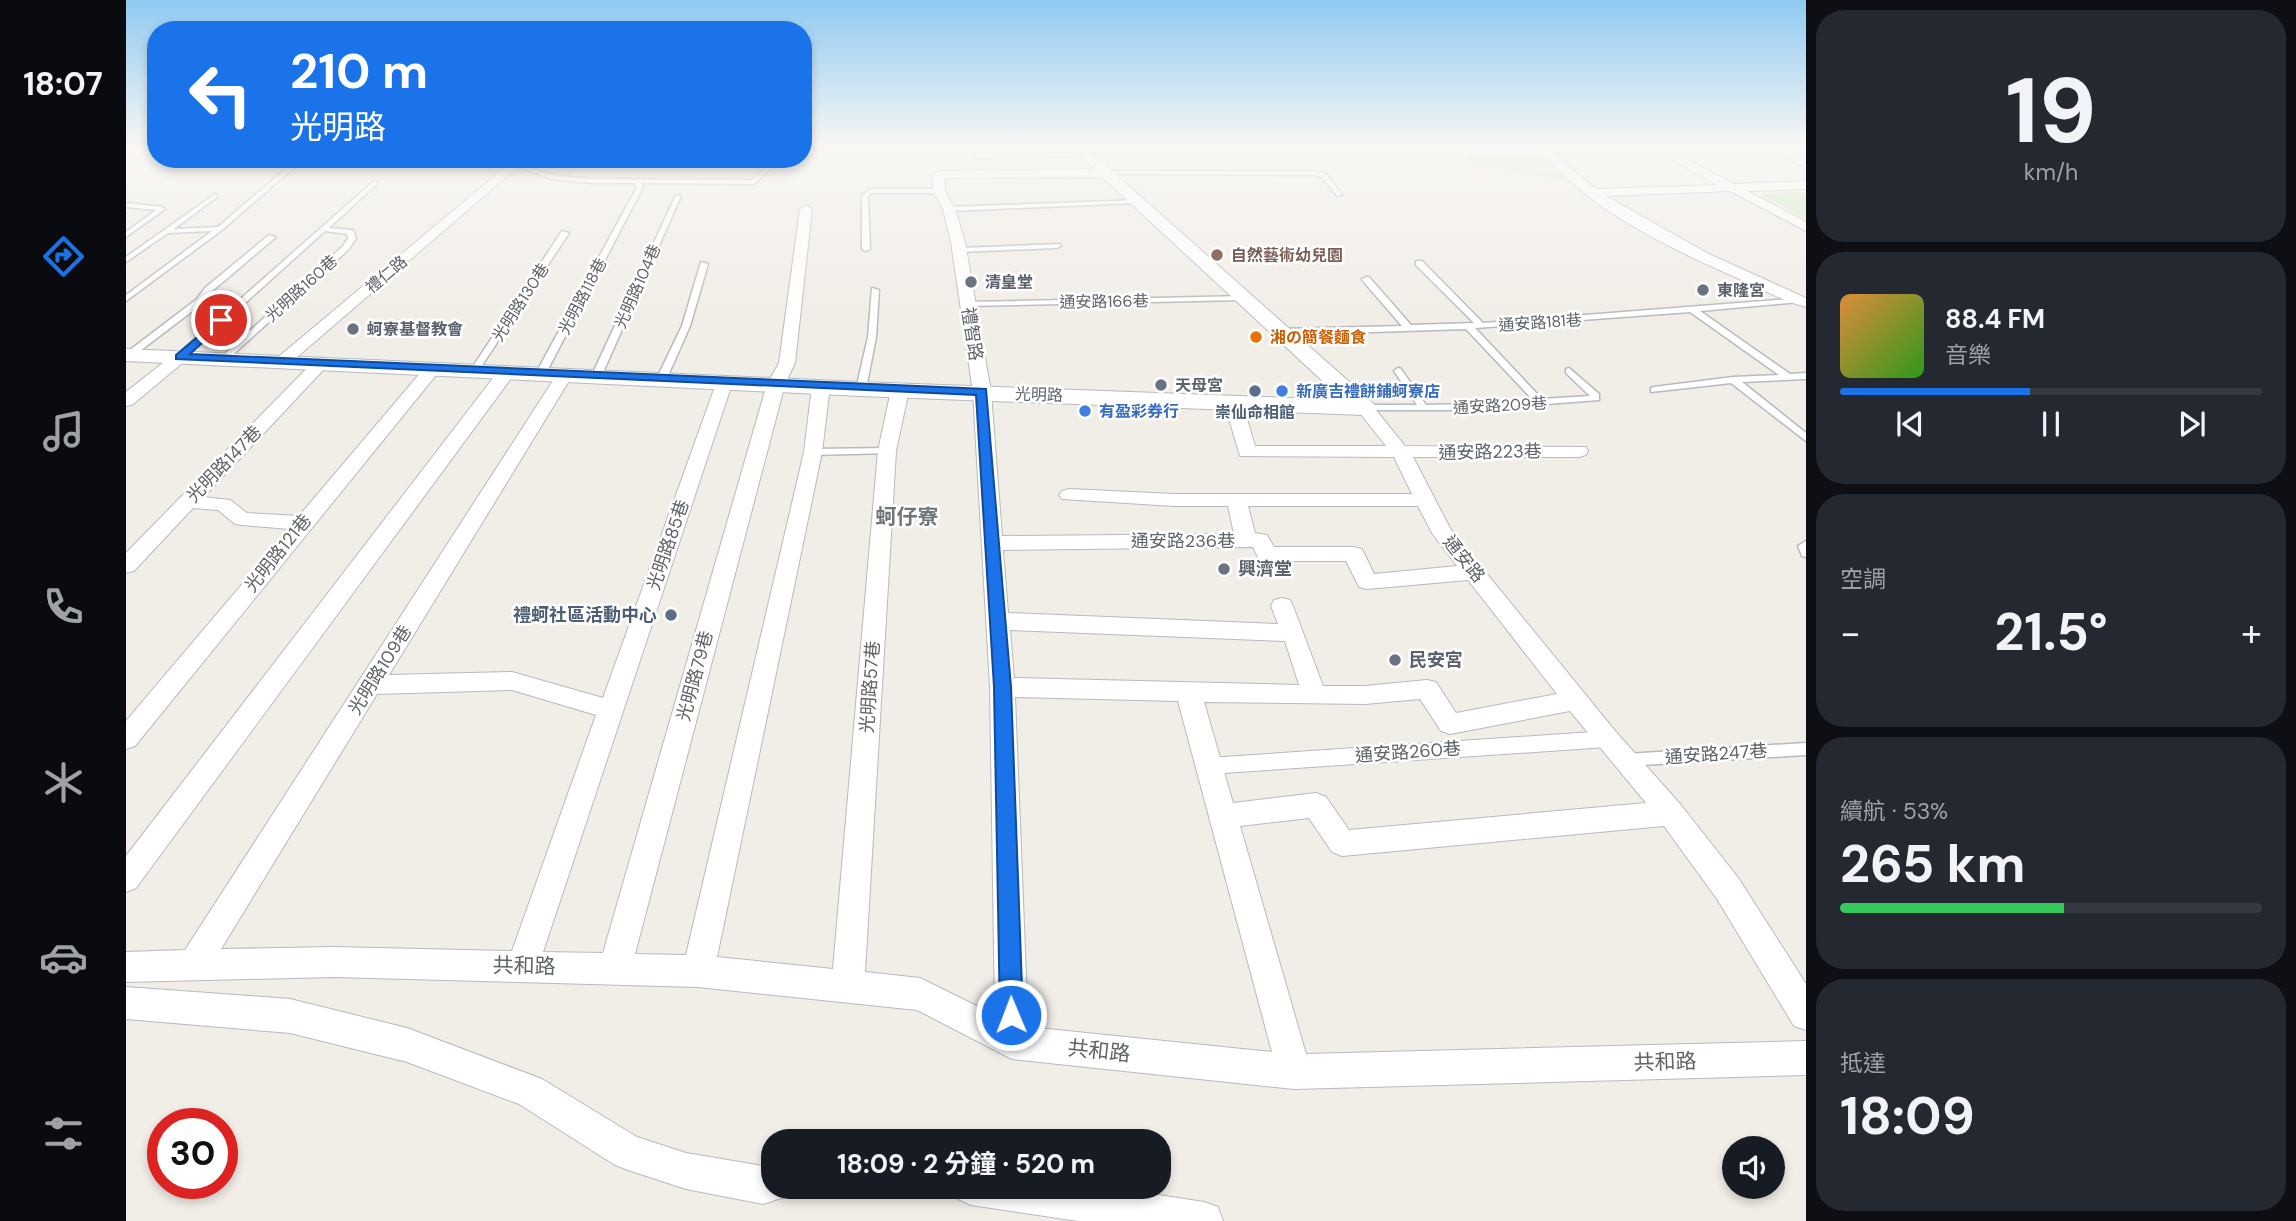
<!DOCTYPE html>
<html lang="zh-TW">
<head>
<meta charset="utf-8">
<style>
	body { margin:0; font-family:"DM Sans","Noto Sans TC","Noto Sans JP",sans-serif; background:#242831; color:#f1f3f6; height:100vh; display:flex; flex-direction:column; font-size:26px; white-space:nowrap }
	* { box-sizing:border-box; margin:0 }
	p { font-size:23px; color:#9ea1a6 }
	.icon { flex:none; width:38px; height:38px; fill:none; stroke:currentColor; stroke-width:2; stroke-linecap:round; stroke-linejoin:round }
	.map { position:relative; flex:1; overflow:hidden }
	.drawer { display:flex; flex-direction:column; gap:10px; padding:10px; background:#0d0f14; width:490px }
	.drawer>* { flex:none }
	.hud { position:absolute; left:21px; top:21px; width:665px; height:147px; border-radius:28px; box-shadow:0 4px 10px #0003; background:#1a73e8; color:#fff; overflow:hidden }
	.tools { position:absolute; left:1596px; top:1136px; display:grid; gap:14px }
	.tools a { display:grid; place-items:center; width:63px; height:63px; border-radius:50%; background:#171b24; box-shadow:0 4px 10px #0003; font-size:35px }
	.speed { position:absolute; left:21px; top:1108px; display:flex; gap:14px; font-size:35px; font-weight:700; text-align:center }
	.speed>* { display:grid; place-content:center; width:91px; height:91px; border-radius:50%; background:#171b24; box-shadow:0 4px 10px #0003; line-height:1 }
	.speed .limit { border:10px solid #d22; background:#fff; color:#111 }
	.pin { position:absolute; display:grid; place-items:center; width:60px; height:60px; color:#fff; margin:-30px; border:4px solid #fff; border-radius:50%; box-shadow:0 2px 7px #0007 }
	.me { position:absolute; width:77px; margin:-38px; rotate:359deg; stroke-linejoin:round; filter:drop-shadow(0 0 5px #0008) }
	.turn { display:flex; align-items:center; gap:24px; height:147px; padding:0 28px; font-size:32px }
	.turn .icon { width:91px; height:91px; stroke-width:2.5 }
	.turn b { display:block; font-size:49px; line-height:60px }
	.big { font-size:52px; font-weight:700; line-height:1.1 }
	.drawer .tile { flex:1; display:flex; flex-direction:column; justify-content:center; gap:10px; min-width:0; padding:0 24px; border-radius:28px; background:#242831 }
	.drawer .dial { align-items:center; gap:0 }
	.dial b { font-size:91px; line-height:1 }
	.song { display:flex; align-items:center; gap:21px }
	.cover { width:84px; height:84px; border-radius:10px; background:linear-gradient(135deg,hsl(30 70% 55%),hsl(110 70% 35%)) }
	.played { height:7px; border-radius:4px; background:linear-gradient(90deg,#1a73e8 45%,#363941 45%) }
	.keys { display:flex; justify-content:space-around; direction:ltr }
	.heat { display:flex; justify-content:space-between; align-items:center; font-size:38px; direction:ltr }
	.charge { height:10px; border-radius:5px; background:linear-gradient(90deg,#34c759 53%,#363941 0) }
	.trip { position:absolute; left:635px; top:1129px; width:410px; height:70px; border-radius:28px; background:#171b24; box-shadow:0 4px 10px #0003; font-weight:700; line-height:70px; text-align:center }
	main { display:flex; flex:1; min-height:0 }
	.tabs { display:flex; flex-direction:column; width:126px; justify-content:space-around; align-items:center; background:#090b0e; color:#9ea1a6 }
	.tabs .icon { width:49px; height:49px }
	.tabs .current { color:#1a73e8 }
	.tabs b { font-size:32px; color:#f1f3f6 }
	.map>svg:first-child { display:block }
	.green { fill:#cae9c3 }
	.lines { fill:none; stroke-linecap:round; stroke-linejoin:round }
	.service-casing { stroke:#b7babe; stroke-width:3 }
	.pedestrian-casing { stroke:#b7babe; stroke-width:2 }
	.minor-casing { stroke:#b7babe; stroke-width:2 }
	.tertiary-casing { stroke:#b7babe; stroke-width:2 }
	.service { fill:#fff; fill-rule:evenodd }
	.pedestrian { fill:#fff; fill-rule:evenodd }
	.minor { fill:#fff; fill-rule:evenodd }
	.tertiary { fill:#fff; fill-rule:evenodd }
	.route { fill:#1a73e8; stroke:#114b97; stroke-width:2 }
	.education-dot { fill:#8d6e63; stroke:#fff; stroke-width:2.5 }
	.worship-dot { fill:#6b7280; stroke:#fff; stroke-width:2.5 }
	.food-dot { fill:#e8710a; stroke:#fff; stroke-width:2.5 }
	.service-dot { fill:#5c6f8a; stroke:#fff; stroke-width:2.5 }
	.shop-dot { fill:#3f7fe0; stroke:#fff; stroke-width:2.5 }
	.labels { text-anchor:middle; stroke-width:5; stroke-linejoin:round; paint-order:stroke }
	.far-education-label { font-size:16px; font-weight:bold; fill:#785e54; stroke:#fff; text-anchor:start }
	.far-street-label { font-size:16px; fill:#5e6468; stroke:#fff }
	.far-worship-label { font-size:16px; font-weight:bold; fill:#5b616d; stroke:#fff; text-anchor:start }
	.far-food-label { font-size:16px; font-weight:bold; fill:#c56008; stroke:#fff; text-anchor:start }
	.far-shop-label { font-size:16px; font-weight:bold; fill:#366cbe; stroke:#fff; text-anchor:start }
	.far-service-label { font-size:16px; font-weight:bold; fill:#4e5e75; stroke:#fff }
	.street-label { font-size:18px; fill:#5e6468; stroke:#fff }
	.worship-label { font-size:18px; font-weight:bold; fill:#5b616d; stroke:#fff; text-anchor:start }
	.service-label { font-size:18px; font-weight:bold; fill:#4e5e75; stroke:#fff; text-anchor:end }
	.quarter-label { font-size:21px; font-weight:bold; fill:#6f767a; stroke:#fff }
	.near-street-label { font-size:21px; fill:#5e6468; stroke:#fff }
</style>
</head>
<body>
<main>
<nav class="tabs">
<b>18:07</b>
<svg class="icon current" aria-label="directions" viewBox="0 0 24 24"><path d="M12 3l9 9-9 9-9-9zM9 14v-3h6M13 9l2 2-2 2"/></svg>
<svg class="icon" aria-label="music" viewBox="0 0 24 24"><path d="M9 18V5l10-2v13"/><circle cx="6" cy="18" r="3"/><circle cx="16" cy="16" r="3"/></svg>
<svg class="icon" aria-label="phone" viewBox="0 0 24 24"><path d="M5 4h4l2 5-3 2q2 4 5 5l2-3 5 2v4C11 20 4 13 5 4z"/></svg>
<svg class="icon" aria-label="climate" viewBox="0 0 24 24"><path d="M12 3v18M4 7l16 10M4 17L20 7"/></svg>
<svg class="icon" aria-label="car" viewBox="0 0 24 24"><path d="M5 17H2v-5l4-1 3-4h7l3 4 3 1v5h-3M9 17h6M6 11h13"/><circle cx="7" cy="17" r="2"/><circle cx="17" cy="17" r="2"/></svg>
<svg class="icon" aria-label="filters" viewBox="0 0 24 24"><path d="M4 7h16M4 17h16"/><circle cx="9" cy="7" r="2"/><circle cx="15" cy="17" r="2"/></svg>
</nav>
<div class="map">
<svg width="1680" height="1221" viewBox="0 0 1680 1221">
	<rect width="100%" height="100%" fill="#f1ede7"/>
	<!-- green -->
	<g class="green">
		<path d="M1342,148H1411L1447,182L1338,165Z"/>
		<path d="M1680,192V218L1633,194Z"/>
	</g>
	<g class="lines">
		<defs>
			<g id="service">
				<path d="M686,148H698L677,153V149Z"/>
				<path d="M959,153L957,156L851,158L848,156L851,154Z"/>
				<path d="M171,159H178L96,230L0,301V295L86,231L42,233L0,262V257L89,194L91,195V197L48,229L92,227Z"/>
				<path d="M648,159H655L628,184L515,183L517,187L419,375L417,377H411L409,375L511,187L508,183H465L425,179L388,165V163L426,175L465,179L626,180Z"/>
				<path d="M981,171H1186L1200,174L1216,195L1211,196L1196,177L1186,175L979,174Z"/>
				<path d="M248,181L253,182L203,228L227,230L230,238L223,249L100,361L93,359L217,246L222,238L221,234L199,231L57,359H51V355Z"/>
				<path d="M744,189H813L816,191L813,193H746L742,196L744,249L740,251L736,249V195Z"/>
				<path d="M550,195L555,196L475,377L473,379H467L465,377Z"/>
				<path d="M1012,200V202L1010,203L823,211L820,209L823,207Z"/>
				<path d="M0,203L36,207L39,209L0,237V232L30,210L0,207Z"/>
				<path d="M436,231L443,233L351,373H345L344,371Z"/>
				<path d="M143,235L150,237L85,292L77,303L6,357H0V353L71,299L79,288Z"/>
				<path d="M934,244L935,246L931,248L834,252L830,250L834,248Z"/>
				<path d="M1290,261H1296L1357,323L1676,298V302H1673L1574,311L1664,374L1680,373V379L1616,382L1680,433V441L1605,383L1525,392V388L1528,387L1607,377L1653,375L1564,312L1349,328L1416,399L1464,396L1440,373V369L1443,368L1473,394V400L1344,410H1236L1234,408L1239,405H1291L1268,371L1272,368L1275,369L1300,405L1344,404L1407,400L1340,329L1154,335L1150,332L1154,329L1276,326L1237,281L1236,279L1240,277H1243L1285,325L1348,323L1290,265Z"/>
				<path d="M575,262L582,264L564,326L541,378L536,381L533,380L531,378L556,326Z"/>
				<path d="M746,288L753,290L750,337L740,389L735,392L730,389L742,337Z"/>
				<path d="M1119,296V300H1116L841,306L837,304L841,302Z"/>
				<path d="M761,448L765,449V453L687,455L682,452L687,449Z"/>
				<path d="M1680,541V557L1676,556L1672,546Z"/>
				<path d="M1680,743V755L1500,766L1495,764L1493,760L1495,756L1500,754Z"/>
			</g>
			<path id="pedestrian" d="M1481,731L1488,733L1491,739L1488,745L1481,747L1083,774L1076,772L1073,766L1076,760L1083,758Z"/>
			<g id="minor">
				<path d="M30,148V154L0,155V149Z"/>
				<path d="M1413,148H1425L1444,168L1470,189L1591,185L1526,148H1539L1608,184L1680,181V189L1621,191L1680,222V231L1604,191L1480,196L1583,254L1680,298V307C1660,302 1639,291 1620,282C1548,250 1463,212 1413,148Z"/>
				<path d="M1638,148H1653L1680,160V167Z"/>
				<path d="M389,159H401L163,364H151L149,361L151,358Z"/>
				<path d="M813,171L981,169L987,173L981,177L819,178V191L829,209L839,242L865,392L876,536L1108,534L1102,506H1048L936,499L933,495L936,491L943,489L1048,494H1286L1268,457L1114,456L1098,402L1107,397L1116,402L1129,446H1260L1230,408L1239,403L1245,404L1279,446L1460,447L1462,451L1460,455L1453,457H1287L1325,530L1490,732L1555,805L1613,879L1680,984V1030L1668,1026L1591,899L1538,826L1216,856L1206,852L1183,818L1114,826L1180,1054L1680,1041V1075L1168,1089L886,1059L791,1010L572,987L207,977L0,982V952L59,950L430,376L438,371L446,376L263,675L386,672L477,698L591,381L599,376L607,381L417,952L477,953L641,384L653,363L674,209L680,205L686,209L669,363L659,384L509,954L560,955L678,452L686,386L695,381L704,386L696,452L591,957L707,969L752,451L765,390L774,385L783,390L770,451L739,972L794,978L869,1015L864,687L847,392L825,242L817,209L807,191V175ZM1122,506H1292L1306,533L1331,566L1248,574L1236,549L1228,547H1148L1141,535L1129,533ZM1127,547L1133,559L1141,561H1220L1233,587L1241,589L1342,580L1431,694L1330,713L1310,682L1301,680L1239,686H1197L1167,606L1164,600L1156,598L1148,600L1145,606L1152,624L882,613L877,550ZM884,630L1159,641L1173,685L888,678ZM386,690L470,715L386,951L207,947L95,949L251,694ZM889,697L1052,701L1146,1052L902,1027ZM1294,699L1315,731L1324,734L1444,711L1520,803L1223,830L1200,797L1190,793L1107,803L1078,702L1239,704Z"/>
				<path d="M54,352L62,357L60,360L6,405L0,406V392L48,354Z"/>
				<path d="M195,358L201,360L203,363L201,366L78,497L104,500L121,513L173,516L301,365H313L315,369L9,746L0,749V721L163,529L116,525L109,524L92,510L67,508L8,571L0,573V553L189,360Z"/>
				<path d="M380,368L386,369L388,373L386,377L10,888L0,892V856L374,369Z"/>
				<path d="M0,987L164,999L281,1028L416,1079L511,1137L560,1153L637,1166L648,1164V1186H665L661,1196L637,1204L560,1189L502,1170L489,1165L393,1104L281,1062L164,1033L0,1019Z"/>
				<path d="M827,1186H974L1078,1202L1092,1207L1097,1221H952L845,1205L832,1199Z"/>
			</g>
			<path id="tertiary" d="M945,148H960L1247,403L1251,408L1247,413L1239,415L735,396L0,361V349L735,382L1217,400Z"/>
		</defs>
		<!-- service casing -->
		<use href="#service" class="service-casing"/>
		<!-- pedestrian casing -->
		<use href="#pedestrian" class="pedestrian-casing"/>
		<!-- minor casing -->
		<use href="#minor" class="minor-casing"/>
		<!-- tertiary casing -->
		<use href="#tertiary" class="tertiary-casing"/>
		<!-- service -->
		<use href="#service" class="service"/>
		<!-- pedestrian -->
		<use href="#pedestrian" class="pedestrian"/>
		<!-- minor -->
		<use href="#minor" class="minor"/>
		<!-- tertiary -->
		<use href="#tertiary" class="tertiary"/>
	</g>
	<!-- sky -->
	<linearGradient id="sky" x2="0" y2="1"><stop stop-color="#8fcaf1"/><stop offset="0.46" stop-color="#f9f7f4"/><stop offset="1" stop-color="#f9f7f4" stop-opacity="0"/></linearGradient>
	<rect width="1680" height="319" fill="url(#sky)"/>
	<!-- route -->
	<path class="route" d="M95,317L100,320L98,323L64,354L860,389L885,687L897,1015L893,1023L885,1026L877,1023L874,1015L868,687L850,395L50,359V355Z"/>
	<!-- markers -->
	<circle class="education-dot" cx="1091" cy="255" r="7"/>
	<g class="worship-dot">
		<circle cx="845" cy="282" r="7"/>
		<circle cx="1577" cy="290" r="7"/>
		<circle cx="227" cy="329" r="7"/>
		<circle cx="1035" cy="385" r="7"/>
		<circle cx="1098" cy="569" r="7"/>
		<circle cx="1269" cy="660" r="7"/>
	</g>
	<circle class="food-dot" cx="1130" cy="337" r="7"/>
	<g class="service-dot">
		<circle cx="1129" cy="391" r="7"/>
		<circle cx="545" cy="615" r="7"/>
	</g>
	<g class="shop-dot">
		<circle cx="1156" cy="391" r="7"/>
		<circle cx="959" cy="411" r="7"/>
	</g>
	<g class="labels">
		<!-- far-education labels -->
		<g class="far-education-label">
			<text x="1105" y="261">自然藝術幼兒園</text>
		</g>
		<!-- far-street labels -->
		<g class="far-street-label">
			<text transform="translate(260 274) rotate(-40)" y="6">禮仁路</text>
			<text transform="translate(511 286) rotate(-66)" y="6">光明路104巷</text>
			<text transform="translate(175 288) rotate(-42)" y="6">光明路160巷</text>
			<text transform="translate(456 296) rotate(-62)" y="6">光明路118巷</text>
			<text transform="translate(978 301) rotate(-1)" y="6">通安路166巷</text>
			<text transform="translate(394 302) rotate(-57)" y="6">光明路130巷</text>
			<text transform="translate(1414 322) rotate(-4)" y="6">通安路181巷</text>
			<text transform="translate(913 394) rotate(2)" y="6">光明路</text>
			<text transform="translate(1374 405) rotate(-3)" y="6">通安路209巷</text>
		</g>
		<!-- far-worship labels -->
		<g class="far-worship-label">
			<text x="859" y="288">清皇堂</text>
			<text x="1591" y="296">東隆宮</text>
			<text x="241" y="335">蚵寮基督教會</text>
			<text x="1049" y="391">天母宮</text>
		</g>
		<!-- far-food labels -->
		<g class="far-food-label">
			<text x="1144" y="343">湘の簡餐麵食</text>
		</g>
		<!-- far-shop labels -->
		<g class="far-shop-label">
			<text x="1170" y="397">新廣吉禮餅鋪蚵寮店</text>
			<text x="973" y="417">有盈彩券行</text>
		</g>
		<!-- far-service labels -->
		<g class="far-service-label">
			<text x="1129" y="418">崇仙命相館</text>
		</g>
		<!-- street labels -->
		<g class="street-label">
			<text transform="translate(846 334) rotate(81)" y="6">禮智路</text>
			<text transform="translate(1364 452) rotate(-1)" y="6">通安路223巷</text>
			<text transform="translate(98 464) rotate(-46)" y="6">光明路147巷</text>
			<text x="1057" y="547">通安路236巷</text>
			<text transform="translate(542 545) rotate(-71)" y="6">光明路85巷</text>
			<text transform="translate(152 553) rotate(-51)" y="6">光明路121巷</text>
			<text transform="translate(1338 559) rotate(51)" y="6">通安路</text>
			<text transform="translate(254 670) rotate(-58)" y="6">光明路109巷</text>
			<text transform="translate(569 676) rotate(-75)" y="6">光明路79巷</text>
			<text transform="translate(744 687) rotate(-86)" y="6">光明路57巷</text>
			<text transform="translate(1282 752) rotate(-4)" y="6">通安路260巷</text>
			<text transform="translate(1590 754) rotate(-4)" y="6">通安路247巷</text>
		</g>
		<!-- worship labels -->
		<g class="worship-label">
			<text x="1112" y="575">興濟堂</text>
			<text x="1283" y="666">民安宮</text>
		</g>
		<!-- service labels -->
		<g class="service-label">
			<text x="531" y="621">禮蚵社區活動中心</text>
		</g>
		<!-- quarter labels -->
		<g class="quarter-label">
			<text x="781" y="524">蚵仔寮</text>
		</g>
		<!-- near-street labels -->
		<g class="near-street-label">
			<text transform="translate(398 966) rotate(1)" y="7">共和路</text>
			<text transform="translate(973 1051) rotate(6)" y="7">共和路</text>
			<text transform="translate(1539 1062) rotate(-2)" y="7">共和路</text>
		</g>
	</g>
</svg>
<div class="tools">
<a><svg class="icon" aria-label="sound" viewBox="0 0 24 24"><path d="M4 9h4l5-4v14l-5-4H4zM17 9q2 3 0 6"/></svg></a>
</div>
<div class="speed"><div class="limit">30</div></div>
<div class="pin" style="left:95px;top:320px;background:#d93025"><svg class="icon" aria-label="arrive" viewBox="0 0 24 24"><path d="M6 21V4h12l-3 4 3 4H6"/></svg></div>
<svg class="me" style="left:885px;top:1015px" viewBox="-20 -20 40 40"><circle r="17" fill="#1a73e8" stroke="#fff" stroke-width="3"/><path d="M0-11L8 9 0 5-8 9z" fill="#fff"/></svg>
<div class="trip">18:09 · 2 分鐘 · 520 m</div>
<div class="hud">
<div class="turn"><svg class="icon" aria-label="left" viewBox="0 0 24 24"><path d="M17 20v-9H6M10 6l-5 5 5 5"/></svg><div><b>210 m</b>光明路</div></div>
</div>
</div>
<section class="drawer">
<div class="tile dial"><b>19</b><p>km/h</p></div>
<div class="tile">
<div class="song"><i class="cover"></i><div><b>88.4 FM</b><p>音樂</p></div></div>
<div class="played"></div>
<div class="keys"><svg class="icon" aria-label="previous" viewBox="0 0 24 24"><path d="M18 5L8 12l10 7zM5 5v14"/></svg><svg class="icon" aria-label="pause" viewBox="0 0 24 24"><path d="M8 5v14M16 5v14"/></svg><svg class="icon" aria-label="next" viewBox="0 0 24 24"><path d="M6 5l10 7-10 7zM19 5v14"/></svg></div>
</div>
<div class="tile"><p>空調</p>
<div class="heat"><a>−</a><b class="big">21.5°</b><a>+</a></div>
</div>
<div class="tile"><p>續航 · 53%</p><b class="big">265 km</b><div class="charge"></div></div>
<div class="tile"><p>抵達</p><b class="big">18:09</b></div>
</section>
</main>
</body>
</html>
